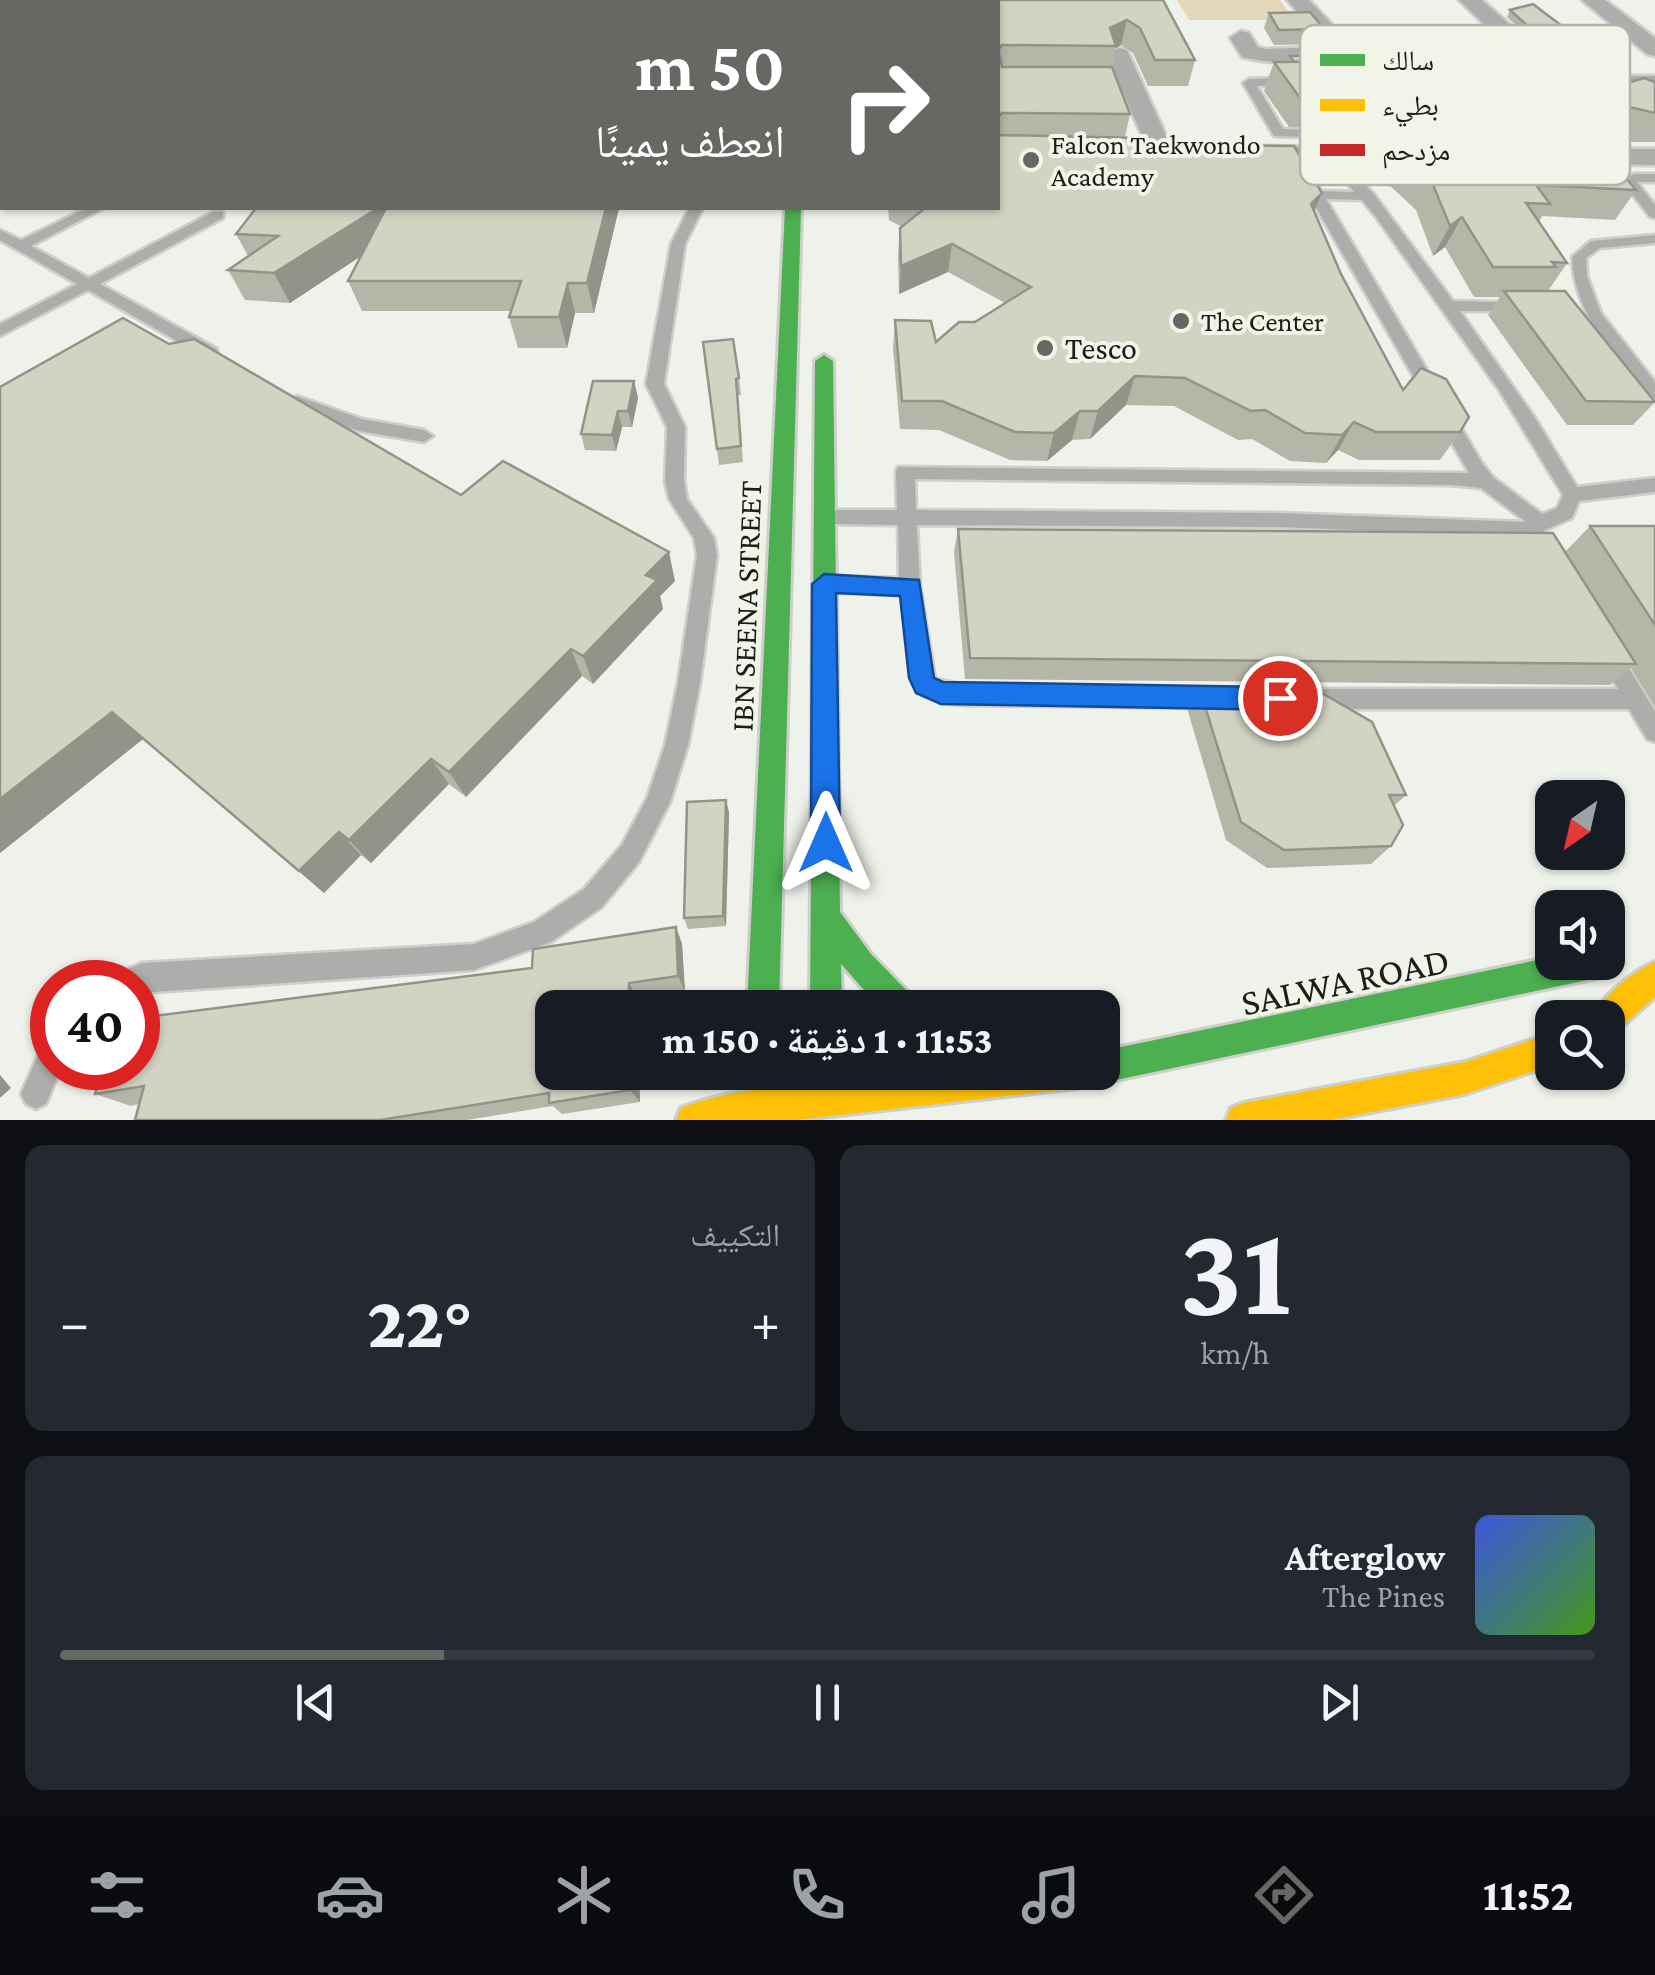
<!DOCTYPE html>
<html lang="ar">
<head>
<meta charset="utf-8">
<style>
	body { margin:0; font-family:"Crimson Pro","Noto Naskh Arabic",serif; background:#242831; color:#f1f3f6; direction:rtl; height:100vh; display:flex; flex-direction:column; font-size:38px; white-space:nowrap }
	* { box-sizing:border-box; margin:0 }
	p { font-size:32px; color:#9ea1a6 }
	.icon { flex:none; width:55px; height:55px; fill:none; stroke:currentColor; stroke-width:2; stroke-linecap:round; stroke-linejoin:round }
	.map { position:relative; height:1120px; overflow:hidden; direction:ltr }
	.panel { display:flex; flex-direction:column; gap:25px; padding:25px; background:#0d0f14; flex:1 }
	.panel>* { flex:none }
	.hud { position:absolute; left:0px; top:0px; width:1000px; height:210px; box-shadow:0 2px 8px #0004; direction:rtl; background:#666863; color:#fff; overflow:hidden }
	.needle { width:65px; rotate:214deg }
	.tools { position:absolute; left:1535px; top:780px; display:grid; gap:20px }
	.tools a { display:grid; place-items:center; width:90px; height:90px; border-radius:20px; background:#171b24; box-shadow:0 2px 8px #0004; font-size:50px }
	.speed { position:absolute; left:30px; top:960px; display:flex; gap:20px; font-size:50px; font-weight:700; text-align:center }
	.speed>* { display:grid; place-content:center; width:130px; height:130px; border-radius:50%; background:#171b24; box-shadow:0 2px 8px #0004; line-height:1 }
	.speed .limit { border:15px solid #d22; background:#fff; color:#111 }
	.pin { position:absolute; display:grid; place-items:center; width:85px; height:85px; color:#fff; margin:-42px; border:5px solid #fff; border-radius:50%; box-shadow:0 2px 10px #0007 }
	.me { position:absolute; width:110px; margin:-55px; rotate:0deg; stroke-linejoin:round; filter:drop-shadow(0 0 8px #0008) }
	.turn { display:flex; align-items:center; gap:35px; height:210px; padding:0 50px; font-size:45px }
	.turn .icon { width:130px; height:130px; stroke-width:2.5 }
	.turn b { display:block; font-size:70px; line-height:85px }
	.big { font-size:75px; font-weight:800; line-height:1.1 }
	.panel .card { flex:1; display:flex; flex-direction:column; justify-content:center; gap:15px; min-width:0; padding:0 35px; border-radius:20px; background:#242831 }
	.panel .dial { align-items:center; gap:0 }
	.dial b { font-size:130px; line-height:1 }
	.song { display:flex; align-items:center; gap:30px }
	.cover { width:120px; height:120px; border-radius:15px; background:linear-gradient(135deg,hsl(230 70% 55%),hsl(100 70% 35%)) }
	.played { height:10px; border-radius:5px; background:linear-gradient(90deg,#666863 25%,#363941 25%) }
	.keys { display:flex; justify-content:space-around; direction:ltr }
	.heat { display:flex; justify-content:space-between; align-items:center; font-size:55px; direction:ltr }
	.panel .tiles { flex:1; display:grid; gap:25px; grid-template-columns:1fr 1fr }
	.card:last-child { grid-column:span 2 }
	.trip { position:absolute; left:535px; top:990px; width:585px; height:100px; border-radius:20px; background:#171b24; box-shadow:0 2px 8px #0004; font-weight:800; line-height:100px; text-align:center; direction:rtl }
	.tab-bar { display:flex; height:160px; justify-content:space-around; align-items:center; background:#090b0e; color:#9ea1a6 }
	.tab-bar .icon { width:70px; height:70px }
	.tab-bar .current { color:#666863 }
	.tab-bar b { font-size:45px; color:#f1f3f6 }
	.map>svg:first-child { display:block }
	.green { fill:#e3d8ba }
	.lines { fill:none; stroke-linecap:round; stroke-linejoin:round }
	.lane-casing { stroke:#cdcfca; stroke-width:5 }
	.street-casing { stroke:#cdcfca; stroke-width:5 }
	.fast-casing { stroke:#cdcfca; stroke-width:6 }
	.slow-casing { stroke:#cdcfca; stroke-width:6 }
	.jam-casing { stroke:#cdcfca; stroke-width:6 }
	.lane { fill:#adaeac; fill-rule:evenodd }
	.street { fill:#adaeac; fill-rule:evenodd }
	.fast { fill:#4caf50; fill-rule:evenodd }
	.slow { fill:#ffc107; fill-rule:evenodd }
	.jam { fill:#c62828; fill-rule:evenodd }
	.wall { fill:#b5b5a8 }
	.shaded-wall { fill:#939488 }
	.building { fill:#d2d3c3; stroke:#939488; stroke-width:2.5 }
	.route { fill:#1a73e8; stroke:#114b97; stroke-width:2.5 }
	.poi-dot { fill:#666863; stroke:#f0f5e8; stroke-width:4 }
	.labels { text-anchor:middle; stroke-width:8; stroke-linejoin:round; paint-order:stroke }
	.far-poi-label { font-size:28px; fill:#1c1e1a; stroke:#f0f5e8; text-anchor:start }
	.poi-label { font-size:32px; fill:#1c1e1a; stroke:#f0f5e8; text-anchor:start }
	.street-label { font-size:32px; fill:#1c1e1a; stroke:#f0f5e8 }
	.near-street-label { font-size:38px; fill:#1c1e1a; stroke:#f0f5e8 }
	.key { fill:#f0f5e8; stroke:#b0b4aa; stroke-width:2.5 }
	.key-label { font-size:28px; fill:#1c1e1a }
</style>
</head>
<body>
<div class="map">
<svg width="1655" height="1120" viewBox="0 0 1655 1120">
	<rect width="100%" height="100%" fill="#eff2eb"/>
	<!-- green -->
	<path class="green" d="M1177,0H1280L1295,20H1189Z"/>
	<g class="lines">
		<defs>
			<g id="lane">
				<rect x="747" y="0" width="10" height="2"/>
				<path d="M1595,76H1655V84L1591,83V77Z"/>
				<path d="M1295,78V84L1291,85L1257,86L1283,129L1389,132L1395,136L1389,140L1274,136L1243,83L1249,79Z"/>
				<rect x="0" y="125" width="2" height="8"/>
				<path d="M1594,128L1599,129V135L1470,140L1464,136L1470,132Z"/>
				<path d="M1331,151L1373,193L1453,301L1527,303V309L1521,311H1460L1535,418L1577,487L1655,478V492L1579,501L1572,518L1543,531L1557,554L1554,559H1540L1526,537L1279,527L917,525L920,587L935,679L965,685L1219,688L1227,691L1230,698L1227,705L1219,708L965,705L941,703L917,692L901,595L826,592L819,590L816,584L819,578L826,576L899,578L898,525L824,524L814,517L824,510H897L896,472L898,467L1469,473L1298,176L1310,173L1321,191L1354,192L1324,155ZM1326,199L1362,200L1376,217L1499,390L1563,495L1557,508L1542,514L1493,477L1482,463ZM915,479L1452,485L1481,488L1526,522L1279,513L916,510Z"/>
				<rect x="0" y="160" width="2" height="8"/>
				<path d="M1634,174H1655V182H1637L1655,205V218L1650,217L1622,181Z"/>
				<path d="M87,208H104L31,246L89,278L213,212H223V218L100,284L217,349V357H205L88,290L0,336V324L77,284L0,240V230L21,240Z"/>
				<path d="M689,208H703L685,244L664,384L685,427L684,481L687,499L714,538L717,555L700,683L688,745L670,802L639,862L602,907L551,942L474,970L138,993V982H118L121,972L142,963L474,944L534,922L584,889L622,845L647,798L665,745L678,683L697,555L694,538L669,499L665,481L667,427L646,384L671,244Z"/>
				<path d="M1655,235V243L1600,248L1586,258L1587,276L1601,313L1655,382V399L1649,397C1614,354 1574,315 1572,257L1591,241Z"/>
				<path d="M297,396L362,419L424,430L433,436L424,442L359,431L291,406L288,402Z"/>
				<path d="M1609,646L1617,649L1655,711V742L1647,739L1629,709H1308L1300,706L1297,699L1300,692L1308,689H1618L1598,655L1601,649Z"/>
				<path d="M52,1042V1068H61L46,1104L36,1109L26,1104L21,1094L42,1046Z"/>
			</g>
			<g id="street">
				<path d="M1287,0H1309L1340,33L1349,29L1488,28L1459,0H1482L1561,70L1557,75H1541L1502,41L1348,42L1351,54C1336,69 1264,63 1242,57L1230,38L1241,31L1249,33L1258,47L1265,49L1328,47Z"/>
				<path d="M1582,0H1605L1655,38V56L1647,54Z"/>
				<path d="M1119,48L1127,50L1174,153L1170,159H1152L1122,90L998,89V75L1116,76L1108,55Z"/>
				<path d="M1244,146L1655,149V165L1235,160L1231,154L1235,148Z"/>
			</g>
			<g id="fast">
				<path d="M785,208H801L779,1008H747Z"/>
				<path d="M824,355L833,361L840,912L871,954L913,997L917,1008H880L841,964L842,1008H810L815,361Z"/>
				<path d="M1608,949L1613,951L1617,962L1613,973L1602,977L1102,1083L1091,1078L1088,1072H1102V1051L1552,957V962H1608Z"/>
			</g>
			<g id="slow">
				<path d="M1655,962V997L1619,1029L1608,1033V1018H1593C1601,996 1634,971 1655,962Z"/>
				<path d="M1552,1033V1065L1465,1094L1330,1120H1226L1231,1108L1243,1103L1465,1062Z"/>
				<path d="M927,1072H1093L1088,1083L1077,1088L796,1120H676L681,1108C743,1083 858,1080 927,1072Z"/>
			</g>
			<rect id="jam" x="799" y="0" width="12" height="2"/>
		</defs>
		<!-- lane casing -->
		<use href="#lane" class="lane-casing"/>
		<!-- street casing -->
		<use href="#street" class="street-casing"/>
		<!-- fast casing -->
		<use href="#fast" class="fast-casing"/>
		<!-- slow casing -->
		<use href="#slow" class="slow-casing"/>
		<!-- jam casing -->
		<use href="#jam" class="jam-casing"/>
		<!-- lane -->
		<use href="#lane" class="lane"/>
		<!-- street -->
		<use href="#street" class="street"/>
		<!-- fast -->
		<use href="#fast" class="fast"/>
		<!-- slow -->
		<use href="#slow" class="slow"/>
		<!-- jam -->
		<use href="#jam" class="jam"/>
	</g>
	<!-- wall -->
	<g class="wall">
		<path d="M0,0L2,2V112L0,111Z"/>
		<path d="M882,0H1163L1195,60L1188,86H1148L1133,53L1121,45L1116,48L1112,67L1130,114L1125,137L1143,144L1322,193L1314,211L1341,274L1403,390L1460,432L1440,460H1359L1338,450L1326,463L1290,461L1252,439L1238,440L1174,406L1126,405L1090,439L1072,440L1047,461L1010,460L939,430L900,429L893,349L895,320L936,342L975,322L1005,303L948,272L899,294L898,256L900,228L902,227L889,220L888,208H998V2H882Z"/>
		<path d="M1510,10L1609,62L1607,66L1627,83L1655,82V142H1633L1603,134L1600,125H1569L1477,108L1486,115L1473,138L1534,160L1636,190L1615,220L1542,216L1539,222L1567,263L1548,291L1655,402L1633,425H1567L1488,315L1500,297H1474L1445,247L1433,256L1416,210L1388,184L1402,154L1414,153L1419,143H1393L1397,134V130L1383,128L1289,127L1264,91L1274,62H1288L1290,56L1553,60L1507,17Z"/>
		<path d="M1269,13L1324,29L1318,44L1274,45L1264,28Z"/>
		<path d="M619,208L594,313H575L567,348H518L509,317L511,311H362L348,281L361,256L290,303L245,300L228,270L248,256L236,234Z"/>
		<path d="M703,342L739,378L741,395H737L743,462L719,465Z"/>
		<path d="M169,344L461,495L675,581L660,596L663,609L593,684L582,676L466,797L449,784L371,863L361,855L324,893L143,739L0,853V387Z"/>
		<path d="M634,381L638,398L632,427H622L616,451L585,450L581,434Z"/>
		<path d="M1590,526H1655V707L1631,668L1610,685L965,679L954,552L958,529L1565,552Z"/>
		<path d="M1199,687L1406,795L1394,806L1391,846L1371,864L1267,868L1226,840L1187,708Z"/>
		<path d="M726,800L729,813L726,926L688,929L684,918Z"/>
		<path d="M676,927L682,944L685,992L638,999L552,1072H639L640,1102L562,1114L553,1106L467,1120H135L139,1104L131,1106L95,1094Z"/>
	</g>
	<!-- shaded-wall -->
	<g class="shaded-wall">
		<path d="M558,0H575L574,2H557Z"/>
		<path d="M1127,20L1121,45L1116,48L1110,28Z"/>
		<path d="M1322,193L1310,221L1311,204Z"/>
		<path d="M378,208H394L402,229L290,303L274,273Z"/>
		<path d="M606,208H619L594,313L587,283Z"/>
		<path d="M1462,217L1445,247L1433,256L1450,226Z"/>
		<path d="M952,244L948,272L899,294L901,266Z"/>
		<path d="M568,283L575,313L567,348L559,317Z"/>
		<path d="M1135,376L1126,405L1090,439L1098,411Z"/>
		<path d="M634,381L638,398L632,427L628,411Z"/>
		<path d="M618,411L622,427L616,451L612,435Z"/>
		<path d="M1080,411L1072,440L1047,461L1054,433Z"/>
		<path d="M1354,422L1338,450L1326,463L1342,435Z"/>
		<path d="M669,552L675,581L660,596L663,609L593,684L583,656L646,575Z"/>
		<path d="M571,649L582,676L466,797L449,772Z"/>
		<path d="M112,712L143,739L0,853V799Z"/>
		<path d="M431,759L449,784L371,863L349,840Z"/>
		<path d="M726,800L729,813L726,926L723,916Z"/>
		<path d="M339,832L361,855L324,893L299,871Z"/>
		<path d="M676,927L682,944L685,992L678,976Z"/>
		<path d="M629,983L638,999V1008H629Z"/>
		<path d="M630,1072H639L640,1102L630,1090Z"/>
		<path d="M0,1075L11,1088L0,1098Z"/>
	</g>
	<!-- building -->
	<g class="building">
		<path d="M0,0H91L112,2H2V50H0Z"/>
		<path d="M468,0H558L557,2H467Z"/>
		<path d="M680,0H740L739,2H679Z"/>
		<path d="M884,0H1163L1195,60H1155L1140,28L1127,20L1110,28L1116,46L1002,45L998,49L1002,67H1112L1130,114L1002,113L998,117L999,135L1140,138L1143,144L1294,146L1322,193L1311,204L1341,274L1403,390L1421,368L1446,379L1469,417L1460,432H1376L1354,422L1342,435L1305,433L1265,410L1251,411L1185,378L1135,376L1098,411H1080L1054,433L1015,432L942,401H902L895,320L931,321L936,342L959,322H975L1031,287L952,244L901,266L900,228L924,209L921,208H998V2H884Z"/>
		<path d="M1533,4L1609,62L1565,60L1510,10Z"/>
		<path d="M1310,12L1324,29L1279,30L1269,13Z"/>
		<path d="M1391,35H1506L1536,61L1294,62L1290,56L1336,55L1349,52L1359,43Z"/>
		<path d="M2,51V89H0V53Z"/>
		<path d="M1588,60L1623,72L1619,77L1627,83L1644,78L1655,82V113L1621,105L1618,97L1586,96L1455,73L1481,102L1476,108L1486,115L1407,114L1412,110L1410,102L1397,99L1300,98L1274,62Z"/>
		<path d="M1422,137L1514,138L1534,160L1549,150L1605,153L1636,190L1536,185L1550,204L1526,203L1567,263L1552,262L1556,267H1493L1462,217L1450,226L1431,180L1402,154L1432,152Z"/>
		<path d="M256,208H378L274,273L228,270L278,236L236,234Z"/>
		<path d="M386,208H606L587,283H568L559,317H509L521,281H348Z"/>
		<path d="M1504,291H1565L1655,402L1586,401Z"/>
		<path d="M123,318L169,344L194,339L461,495L503,461L669,552L646,575L657,580L583,656L571,649L449,772L431,759L349,840L339,832L299,871L112,712L0,799V387Z"/>
		<path d="M733,339L739,378L736,379L741,446L717,449L703,342Z"/>
		<path d="M593,381H634L628,411H618L612,435L581,434Z"/>
		<path d="M1590,526H1655V625Z"/>
		<path d="M958,529L1553,533L1636,664L970,658Z"/>
		<path d="M1199,687L1313,688L1372,722L1406,795H1389L1403,825L1391,846L1284,850L1241,822Z"/>
		<path d="M726,800L723,916L684,918L687,802Z"/>
		<path d="M676,927L678,976L629,983V1008H552V1072H630V1090L549,1103V1093L380,1120H135L144,1086L95,1094L103,1068H138V1018L532,968L533,949Z"/>
	</g>
	<!-- route -->
	<path class="route" d="M824,574L919,580L934,678L943,682L1280,687L1289,691L1293,698L1289,706L1280,710L941,704L916,693L909,678L900,596L836,593L840,843L835,852L826,856L816,852L811,843L812,584Z"/>
	<!-- markers -->
	<g class="poi-dot">
		<circle cx="1031" cy="160" r="10"/>
		<circle cx="1181" cy="321" r="10"/>
		<circle cx="1045" cy="348" r="10"/>
	</g>
	<g class="labels">
		<!-- far-poi labels -->
		<g class="far-poi-label">
			<text x="1051" y="154">Falcon Taekwondo<tspan x="1051" dy="32">Academy</tspan></text>
			<text x="1201" y="331">The Center</text>
		</g>
		<!-- poi labels -->
		<g class="poi-label">
			<text x="1065" y="359">Tesco</text>
		</g>
		<!-- street labels -->
		<g class="street-label">
			<text transform="translate(746 606) rotate(-88)" y="11">IBN SEENA STREET</text>
		</g>
		<!-- near-street labels -->
		<g class="near-street-label">
			<text transform="translate(1345 981) rotate(-12)" y="13">SALWA ROAD</text>
		</g>
	</g>
	<!-- legend -->
	<rect x="1300" y="25" width="330" height="160" rx="15" class="key"/>
	<rect x="1320" y="54" width="45" height="12" fill="#4caf50"/>
	<rect x="1320" y="99" width="45" height="12" fill="#ffc107"/>
	<rect x="1320" y="144" width="45" height="12" fill="#c62828"/>
	<g class="key-label">
		<text x="1382" y="70">سالك</text>
		<text x="1382" y="115">بطيء</text>
		<text x="1382" y="160">مزدحم</text>
	</g>
</svg>
<div class="tools">
<a><svg class="needle" viewBox="-14 -14 28 28"><path d="M0-13l5 13h-10z" fill="#e53935"/><path d="M0 13l5-13h-10z" fill="#9ea1a6"/></svg></a>
<a><svg class="icon" aria-label="sound" viewBox="0 0 24 24"><path d="M4 9h4l5-4v14l-5-4H4zM17 9q2 3 0 6"/></svg></a>
<a><svg class="icon" aria-label="search" viewBox="0 0 24 24"><circle cx="10" cy="10" r="6"/><path d="M15 15l6 6"/></svg></a>
</div>
<div class="speed"><div class="limit">40</div></div>
<div class="pin" style="left:1280px;top:698px;background:#d93025"><svg class="icon" aria-label="arrive" viewBox="0 0 24 24"><path d="M6 21V4h12l-3 4 3 4H6"/></svg></div>
<svg class="me" style="left:826px;top:843px" viewBox="-20 -20 40 40"><path d="M0-17L14 15 0 8-14 15z" fill="#1a73e8" stroke="#fff" stroke-width="4"/></svg>
<div class="trip">11:53 · 1 دقيقة · 150 m</div>
<div class="hud">
<div class="turn"><svg class="icon" aria-label="right" viewBox="0 0 24 24"><path d="M7 20v-9h11M14 6l5 5-5 5"/></svg><div><b>50 m</b>انعطف يمينًا</div></div>
</div>
</div>
<section class="panel">
<div class="tiles">
<div class="card dial"><b>31</b><p>km/h</p></div>
<div class="card"><p>التكييف</p>
<div class="heat"><a>−</a><b class="big">22°</b><a>+</a></div>
</div>
<div class="card">
<div class="song"><i class="cover"></i><div><b>Afterglow</b><p>The Pines</p></div></div>
<div class="played"></div>
<div class="keys"><svg class="icon" aria-label="previous" viewBox="0 0 24 24"><path d="M18 5L8 12l10 7zM5 5v14"/></svg><svg class="icon" aria-label="pause" viewBox="0 0 24 24"><path d="M8 5v14M16 5v14"/></svg><svg class="icon" aria-label="next" viewBox="0 0 24 24"><path d="M6 5l10 7-10 7zM19 5v14"/></svg></div>
</div>
</div>
</section>
<nav class="tab-bar">
<b>11:52</b>
<svg class="icon current" aria-label="directions" viewBox="0 0 24 24"><path d="M12 3l9 9-9 9-9-9zM9 14v-3h6M13 9l2 2-2 2"/></svg>
<svg class="icon" aria-label="music" viewBox="0 0 24 24"><path d="M9 18V5l10-2v13"/><circle cx="6" cy="18" r="3"/><circle cx="16" cy="16" r="3"/></svg>
<svg class="icon" aria-label="phone" viewBox="0 0 24 24"><path d="M5 4h4l2 5-3 2q2 4 5 5l2-3 5 2v4C11 20 4 13 5 4z"/></svg>
<svg class="icon" aria-label="climate" viewBox="0 0 24 24"><path d="M12 3v18M4 7l16 10M4 17L20 7"/></svg>
<svg class="icon" aria-label="car" viewBox="0 0 24 24"><path d="M5 17H2v-5l4-1 3-4h7l3 4 3 1v5h-3M9 17h6M6 11h13"/><circle cx="7" cy="17" r="2"/><circle cx="17" cy="17" r="2"/></svg>
<svg class="icon" aria-label="filters" viewBox="0 0 24 24"><path d="M4 7h16M4 17h16"/><circle cx="9" cy="7" r="2"/><circle cx="15" cy="17" r="2"/></svg>
</nav>
</body>
</html>
